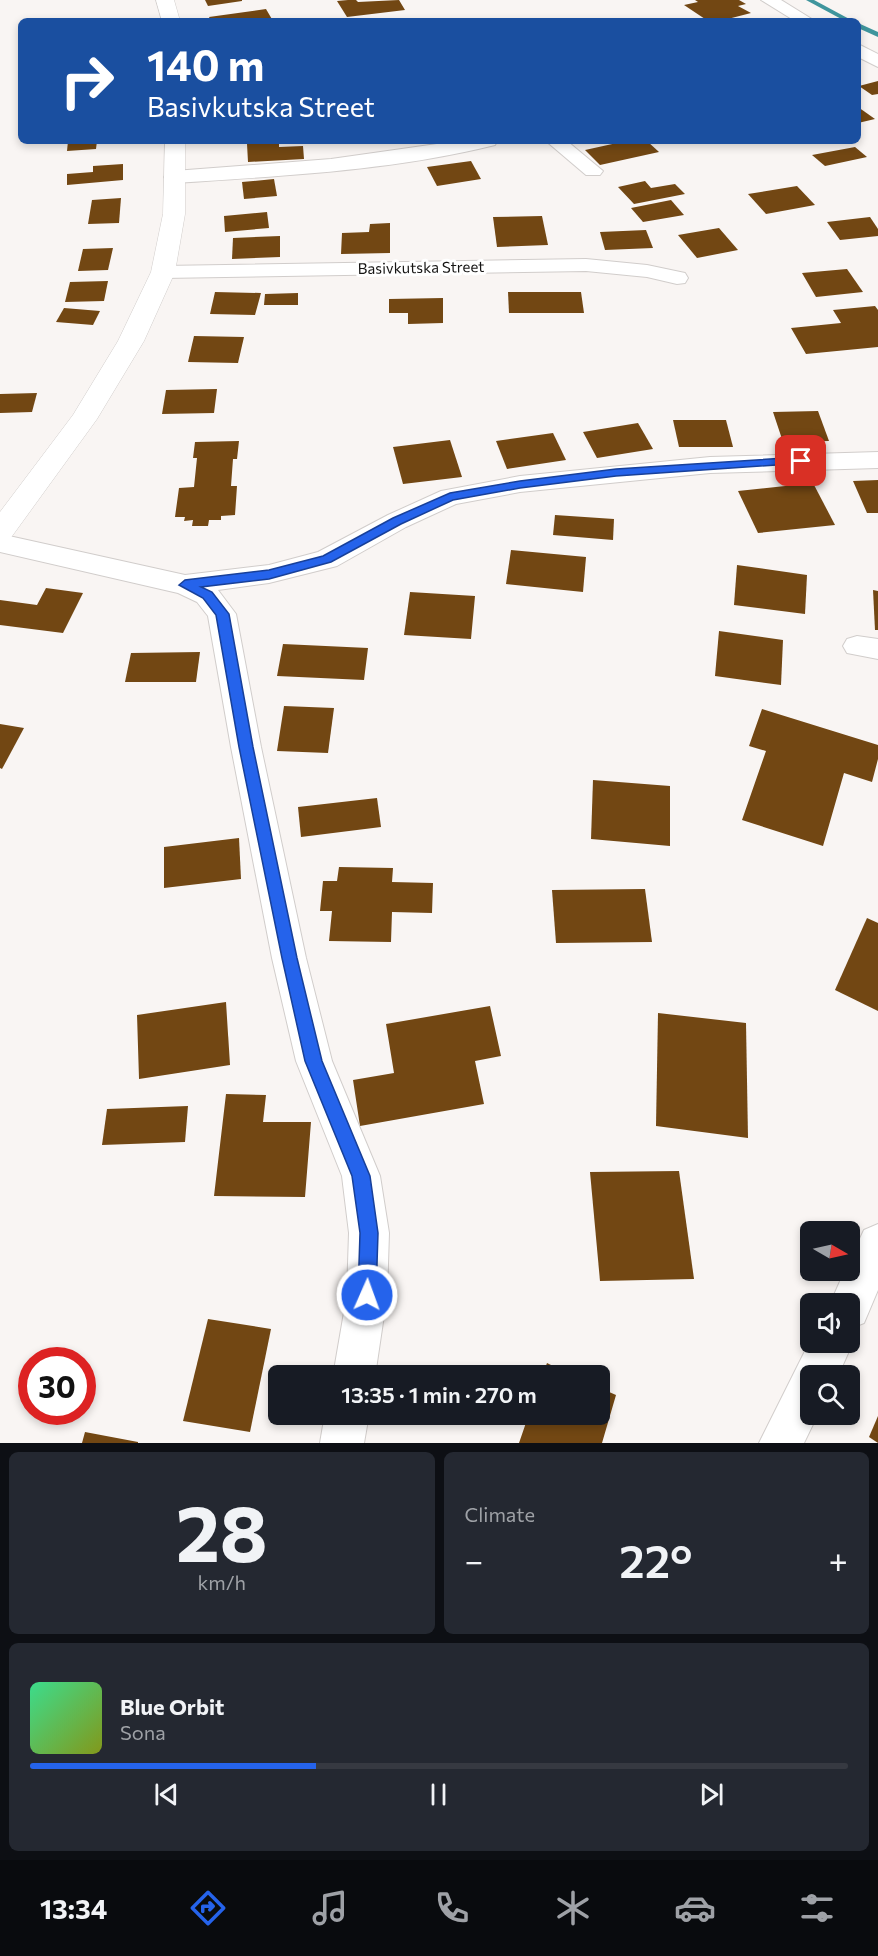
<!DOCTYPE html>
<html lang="en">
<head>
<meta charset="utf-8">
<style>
	body { margin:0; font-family:Commissioner,sans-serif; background:#242831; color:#f1f3f6; height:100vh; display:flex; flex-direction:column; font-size:22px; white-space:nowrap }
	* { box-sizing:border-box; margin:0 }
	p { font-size:20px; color:#9ea1a6 }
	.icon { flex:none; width:33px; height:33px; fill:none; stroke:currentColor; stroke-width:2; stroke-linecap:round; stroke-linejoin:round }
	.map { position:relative; height:1443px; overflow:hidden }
	.details { display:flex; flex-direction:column; gap:9px; padding:9px; background:#0d0f14; flex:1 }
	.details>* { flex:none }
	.guide { position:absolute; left:18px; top:18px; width:843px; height:126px; border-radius:9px; box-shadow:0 3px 9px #0003; background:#1a4fa0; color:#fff; overflow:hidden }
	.needle { width:39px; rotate:99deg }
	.controls { position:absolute; left:800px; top:1221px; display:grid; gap:12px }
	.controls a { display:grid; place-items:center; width:60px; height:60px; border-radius:9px; background:#171b24; box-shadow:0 3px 9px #0003; font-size:30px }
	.speed { position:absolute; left:18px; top:1347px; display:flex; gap:12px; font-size:30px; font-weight:700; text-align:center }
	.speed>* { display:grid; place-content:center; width:78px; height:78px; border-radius:50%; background:#171b24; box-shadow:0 3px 9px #0003; line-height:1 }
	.speed .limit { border:9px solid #d22; background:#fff; color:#111 }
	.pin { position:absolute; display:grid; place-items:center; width:51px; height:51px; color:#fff; margin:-26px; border-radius:12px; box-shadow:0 3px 9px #0006 }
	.me { position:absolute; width:66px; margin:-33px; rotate:2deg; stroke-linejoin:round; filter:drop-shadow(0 0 4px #0008) }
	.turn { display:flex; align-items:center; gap:21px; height:126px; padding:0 30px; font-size:27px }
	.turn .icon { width:78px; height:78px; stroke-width:2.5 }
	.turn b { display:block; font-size:42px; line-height:51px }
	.big { font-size:45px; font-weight:600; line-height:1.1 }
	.details .card { flex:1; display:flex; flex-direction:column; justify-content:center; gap:9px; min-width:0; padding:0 21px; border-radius:9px; background:#242831 }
	.details .dial { align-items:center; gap:0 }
	.dial b { font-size:78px; line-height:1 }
	.song { display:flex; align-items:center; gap:18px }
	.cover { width:72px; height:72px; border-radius:9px; background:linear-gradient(135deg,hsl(150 70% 55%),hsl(70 70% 35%)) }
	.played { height:6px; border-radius:3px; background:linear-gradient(90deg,#2563eb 35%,#363941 35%) }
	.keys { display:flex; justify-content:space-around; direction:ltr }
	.heat { display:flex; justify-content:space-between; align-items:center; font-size:33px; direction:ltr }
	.details .tiles { flex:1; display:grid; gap:9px; grid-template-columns:1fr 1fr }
	.card:last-child { grid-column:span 2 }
	.trip { position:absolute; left:268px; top:1365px; width:342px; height:60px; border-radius:9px; background:#171b24; box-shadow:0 3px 9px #0003; font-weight:600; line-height:60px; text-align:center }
	.tab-bar { display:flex; height:96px; justify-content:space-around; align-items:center; background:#090b0e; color:#9ea1a6 }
	.tab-bar .icon { width:42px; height:42px }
	.tab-bar .current { color:#2563eb }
	.tab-bar b { font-size:27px; color:#f1f3f6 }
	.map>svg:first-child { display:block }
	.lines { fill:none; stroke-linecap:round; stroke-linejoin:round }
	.stream { fill:#3f959d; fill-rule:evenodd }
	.building { fill:#724713 }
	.street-casing { stroke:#d1cdcb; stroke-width:2 }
	.primary-casing { stroke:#d1cdcb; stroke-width:1 }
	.street { fill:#fff; fill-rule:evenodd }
	.primary { fill:#fff; fill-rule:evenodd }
	.route { fill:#2563eb; stroke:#184099; stroke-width:1.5 }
	.labels { text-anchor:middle; stroke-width:6; stroke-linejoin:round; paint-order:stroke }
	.far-street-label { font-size:15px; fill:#161514; stroke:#fff }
</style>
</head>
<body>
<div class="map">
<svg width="878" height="1443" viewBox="0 0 878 1443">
	<rect width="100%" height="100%" fill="#f9f5f3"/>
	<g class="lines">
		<!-- stream -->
		<g class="stream">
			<path d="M806,0H814L853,21H845Z"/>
			<path d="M858,23L878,32V37L858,28Z"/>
		</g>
	</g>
	<!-- building -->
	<g class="building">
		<path d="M205,0H242V1L208,6Z"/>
		<path d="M348,0H356L358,2L399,0L405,10L347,17L337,1Z"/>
		<path d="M695,0H739L746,4L738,6L751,13L720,21H708L684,5L698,2Z"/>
		<path d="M266,9L273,21H211L209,17Z"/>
		<path d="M878,81V94L872,95L859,86Z"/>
		<path d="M858,107L875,119L858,123Z"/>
		<path d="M68,141H97L96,149L67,151Z"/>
		<path d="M626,141H647L659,152L600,165L585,150Z"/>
		<path d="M279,142V147L303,146L304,159L248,162L247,144Z"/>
		<path d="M855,147L867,157L825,166L812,155Z"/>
		<path d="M471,161L481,179L437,186L427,167Z"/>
		<path d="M123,164V180L67,185V174L93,172V166Z"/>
		<path d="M274,179L277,196L244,199L242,182Z"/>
		<path d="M645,181L651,188L675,184L685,194L634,204L618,187Z"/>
		<path d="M797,186L815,205L766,214L748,194Z"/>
		<path d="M121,198L119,223L88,224L92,200Z"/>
		<path d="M671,200L684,215L643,222L631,208Z"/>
		<path d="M267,212L269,228L225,232L224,216Z"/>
		<path d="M542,216L548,245L497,247L493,217Z"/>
		<path d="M870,217L878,229V236L840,240L827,222Z"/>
		<path d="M390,223V253L341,254L342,233L369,232L370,224Z"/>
		<path d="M719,228L738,250L697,258L678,235Z"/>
		<path d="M646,230L653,248L605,250L600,232Z"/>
		<path d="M280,236V257L232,259L233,238Z"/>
		<path d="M113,248L108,270L78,271L83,249Z"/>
		<path d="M847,269L863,292L816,297L802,273Z"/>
		<path d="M108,281L104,301L65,302L70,282Z"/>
		<path d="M215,292L261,293L255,315L210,314Z"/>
		<path d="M508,292H581L584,313H509Z"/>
		<path d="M298,293V305H264L265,294Z"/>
		<path d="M443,298V323L408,324V313H389V299Z"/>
		<path d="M875,306L878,310V347L806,354L791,328L841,323L833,310Z"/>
		<path d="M64,308L100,311L93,325L56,322Z"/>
		<path d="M194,336L244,337L238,363L188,362Z"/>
		<path d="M217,389L214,413L162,414L166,390Z"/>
		<path d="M37,393L32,412L0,413V394Z"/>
		<path d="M818,411L829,441L783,442L773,412Z"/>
		<path d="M673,420H726L733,447H679Z"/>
		<path d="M638,423L653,449L597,458L583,432Z"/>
		<path d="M553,433L566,460L507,469L496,441Z"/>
		<path d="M450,440L462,477L403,484L393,447Z"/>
		<path d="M239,441L237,459H233L231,486H237L235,515L221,516V520H209L208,526H192L193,520L184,521L185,517H175L179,488L194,487L197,458H193L195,442Z"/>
		<path d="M878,480V513H867L853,481Z"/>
		<path d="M813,483L835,525L758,533L738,491Z"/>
		<path d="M555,515L614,519L613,540L553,535Z"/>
		<path d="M511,550L586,557L583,592L506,584Z"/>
		<path d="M737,565L807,575L805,614L734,605Z"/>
		<path d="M46,588L83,593L63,633L0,625V600L37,605Z"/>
		<path d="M873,590L878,591V630H875Z"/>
		<path d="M410,592L475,596L471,639L404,635Z"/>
		<path d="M719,631L783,640L781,685L715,676Z"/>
		<path d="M283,644L368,648L364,680L277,676Z"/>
		<path d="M200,652L196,682H125L131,653Z"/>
		<path d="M284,706L334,708L328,753L277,751Z"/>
		<path d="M762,709L878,745V759L872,782L844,773L823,846L742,820L766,751L749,746Z"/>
		<path d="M0,724L24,728L2,769L0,768Z"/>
		<path d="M593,780L670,786V846L591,839Z"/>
		<path d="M377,798L381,827L301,837L298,807Z"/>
		<path d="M239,838L241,879L164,888V847Z"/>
		<path d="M339,867L393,868L392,882L433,883L432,913L392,912L391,942L329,941L332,911H320L323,881H337Z"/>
		<path d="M645,889L652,942L556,943L552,890Z"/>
		<path d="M867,918L878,923V1011L835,990Z"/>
		<path d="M226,1002L230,1065L139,1079L137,1015Z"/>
		<path d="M490,1006L501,1056L475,1061L484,1104L360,1126L353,1080L394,1073L386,1024Z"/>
		<path d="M658,1013L746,1023L748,1138L656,1126Z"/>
		<path d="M226,1094L266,1095L263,1122H311L305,1197L214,1196Z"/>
		<path d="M188,1106L185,1142L102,1145L107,1109Z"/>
		<path d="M679,1171L694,1279L600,1281L590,1172Z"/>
		<path d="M208,1319L271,1329L250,1432L183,1421Z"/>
		<path d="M547,1363L573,1376H542Z"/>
		<path d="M600,1388L616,1395L602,1443H519L529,1414H600Z"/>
		<path d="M878,1416V1443L869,1437Z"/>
		<path d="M85,1432L138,1442V1443H82Z"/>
	</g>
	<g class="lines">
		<defs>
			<g id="street">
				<path d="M761,0H781L815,21H795Z"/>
				<path d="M858,44L878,54V67L858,57Z"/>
				<path d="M458,141H497L495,145C391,171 280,176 174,183L167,181L164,177L167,173L174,171L331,159Z"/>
				<path d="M546,141H567L603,171L600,175H586Z"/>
				<path d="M586,259L647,265L685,273L688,278L685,283L677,284L647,277L586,271L163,278L155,277L152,272L155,267L163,266Z"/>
				<path d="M878,452V468L710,473L520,492L456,504L406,527L337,566L269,583L218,590L236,614L261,747L306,958L332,1061L380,1176L389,1233L387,1295L375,1376H333L347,1295L349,1233L342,1176L296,1061L272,958L231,747L208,616L197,602L178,593L0,552V534L185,575L269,565L318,552L388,515L441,491L520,476L710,457Z"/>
				<path d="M857,636L878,639V659L847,653L843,646L847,639Z"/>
				<path d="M878,1224V1290L864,1323L849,1329V1304H830L845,1270H849V1262L864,1230Z"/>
				<path d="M849,1333L853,1342L838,1376H810V1414H818L804,1443H759L810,1341L849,1342Z"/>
				<path d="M325,1414H369L364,1443H320Z"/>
			</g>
			<g id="primary">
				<path d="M156,0H174L180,21H162Z"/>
				<path d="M165,141H185V214L175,272L144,341L97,419L10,539L0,542V512L73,415L118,341L151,272L163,214Z"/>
			</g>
		</defs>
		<!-- street casing -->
		<use href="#street" class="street-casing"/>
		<!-- primary casing -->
		<use href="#primary" class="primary-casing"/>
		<!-- street -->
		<use href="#street" class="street"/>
		<!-- primary -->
		<use href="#primary" class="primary"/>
	</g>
	<!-- route -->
	<path class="route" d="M801,457L806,461L805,463L616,476L520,488L453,500L401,524L331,562L269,579L201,587L212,592L229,614L253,747L297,958L322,1061L370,1176L378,1233L376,1295L374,1302L367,1305L360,1302L358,1295L360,1233L352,1176L305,1061L282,958L239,747L216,615L203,598L179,585L185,580L269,570L323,556L393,518L450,493L520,481L616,469Z"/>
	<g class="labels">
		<!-- far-street labels -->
		<g class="far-street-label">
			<text transform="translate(421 268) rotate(-1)" y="5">Basivkutska Street</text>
		</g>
	</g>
</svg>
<div class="controls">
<a><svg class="needle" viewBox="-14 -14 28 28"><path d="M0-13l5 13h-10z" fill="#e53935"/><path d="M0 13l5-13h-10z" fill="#9ea1a6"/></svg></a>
<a><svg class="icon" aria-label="sound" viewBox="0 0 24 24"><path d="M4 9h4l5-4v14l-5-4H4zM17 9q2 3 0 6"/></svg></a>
<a><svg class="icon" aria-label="search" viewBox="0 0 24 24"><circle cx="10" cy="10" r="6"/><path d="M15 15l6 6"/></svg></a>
</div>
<div class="speed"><div class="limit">30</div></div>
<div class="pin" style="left:801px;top:461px;background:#d93025"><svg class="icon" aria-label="arrive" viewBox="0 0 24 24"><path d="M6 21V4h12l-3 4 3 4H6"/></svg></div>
<svg class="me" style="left:367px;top:1295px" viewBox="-20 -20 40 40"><circle r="17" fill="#2563eb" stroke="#fff" stroke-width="3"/><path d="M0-11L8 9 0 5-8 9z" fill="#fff"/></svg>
<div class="trip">13:35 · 1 min · 270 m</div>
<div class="guide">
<div class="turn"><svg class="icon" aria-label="right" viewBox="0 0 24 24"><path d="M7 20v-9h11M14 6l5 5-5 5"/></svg><div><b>140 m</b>Basivkutska Street</div></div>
</div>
</div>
<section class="details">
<div class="tiles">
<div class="card dial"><b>28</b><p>km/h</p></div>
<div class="card"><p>Climate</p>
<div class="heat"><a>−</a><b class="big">22°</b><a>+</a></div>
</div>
<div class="card">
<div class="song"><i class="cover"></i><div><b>Blue Orbit</b><p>Sona</p></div></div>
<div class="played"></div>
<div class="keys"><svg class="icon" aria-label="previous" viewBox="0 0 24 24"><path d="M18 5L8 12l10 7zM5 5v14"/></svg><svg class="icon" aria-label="pause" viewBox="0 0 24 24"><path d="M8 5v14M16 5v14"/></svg><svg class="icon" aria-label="next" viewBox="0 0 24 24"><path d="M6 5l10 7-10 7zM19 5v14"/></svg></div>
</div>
</div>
</section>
<nav class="tab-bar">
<b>13:34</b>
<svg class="icon current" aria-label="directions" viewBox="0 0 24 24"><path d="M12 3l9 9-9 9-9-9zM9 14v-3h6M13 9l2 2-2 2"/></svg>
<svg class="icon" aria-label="music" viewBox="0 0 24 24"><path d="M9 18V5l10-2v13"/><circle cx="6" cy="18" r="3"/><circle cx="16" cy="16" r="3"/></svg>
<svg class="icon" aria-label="phone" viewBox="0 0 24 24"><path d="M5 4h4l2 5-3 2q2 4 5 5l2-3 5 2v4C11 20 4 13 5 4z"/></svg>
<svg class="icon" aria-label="climate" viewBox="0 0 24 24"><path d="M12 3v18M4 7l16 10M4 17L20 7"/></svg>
<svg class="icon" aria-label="car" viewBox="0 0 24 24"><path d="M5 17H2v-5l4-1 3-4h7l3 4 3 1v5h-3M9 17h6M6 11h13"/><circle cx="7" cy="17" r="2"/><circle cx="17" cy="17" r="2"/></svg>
<svg class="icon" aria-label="filters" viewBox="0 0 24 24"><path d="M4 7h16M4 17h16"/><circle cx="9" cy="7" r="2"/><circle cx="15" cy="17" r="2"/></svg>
</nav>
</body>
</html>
